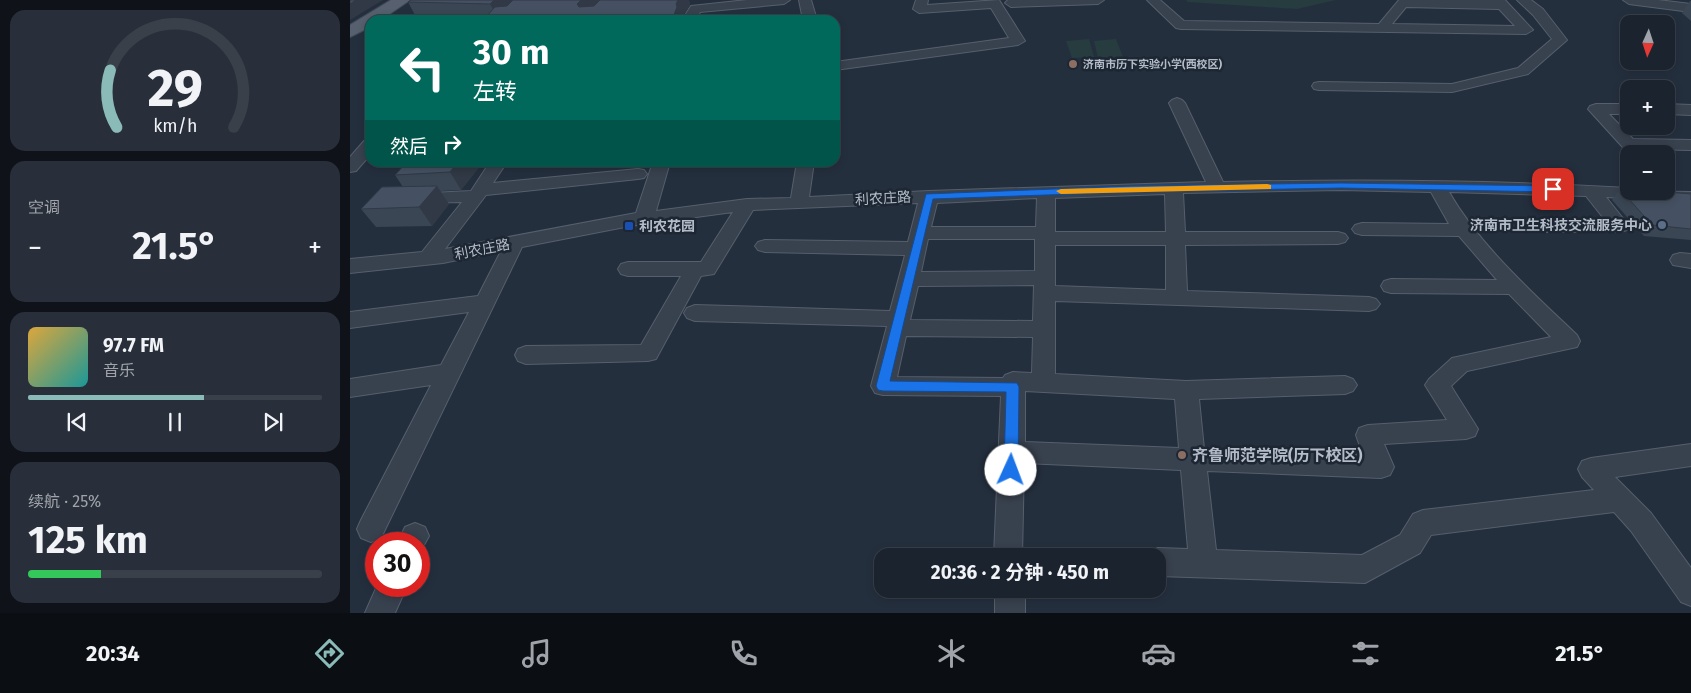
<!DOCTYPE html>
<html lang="zh">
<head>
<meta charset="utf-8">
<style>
	body { margin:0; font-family:"Fira Sans","Noto Sans SC",sans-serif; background:#282f3a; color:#f1f3f6; height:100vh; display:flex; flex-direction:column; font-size:19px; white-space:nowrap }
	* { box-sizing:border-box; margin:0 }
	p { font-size:16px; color:#a0a4aa }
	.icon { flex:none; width:28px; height:28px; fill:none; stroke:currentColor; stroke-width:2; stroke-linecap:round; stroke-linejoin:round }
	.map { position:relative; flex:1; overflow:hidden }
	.details { display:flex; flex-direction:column; gap:10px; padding:10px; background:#0f1319; width:350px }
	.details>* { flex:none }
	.guide { position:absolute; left:15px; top:15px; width:475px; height:152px; border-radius:15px; box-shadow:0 2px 8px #0003,0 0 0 1px #39404a; background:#00695c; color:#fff; overflow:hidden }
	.needle { width:32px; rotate:183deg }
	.fabs { position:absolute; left:1270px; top:15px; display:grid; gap:10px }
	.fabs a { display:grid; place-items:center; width:55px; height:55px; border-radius:10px; background:#1b232e; box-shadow:0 2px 8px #0003,0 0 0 1px #39404a; font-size:25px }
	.speed { position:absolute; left:15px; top:532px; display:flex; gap:10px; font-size:25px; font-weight:700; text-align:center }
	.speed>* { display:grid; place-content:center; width:65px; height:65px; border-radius:50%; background:#1b232e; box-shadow:0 2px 8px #0003,0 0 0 1px #39404a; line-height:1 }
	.speed .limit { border:8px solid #d22; background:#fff; color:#111 }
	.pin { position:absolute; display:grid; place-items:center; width:42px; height:42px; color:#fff; margin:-21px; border-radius:10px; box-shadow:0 2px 8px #0006 }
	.me { position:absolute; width:55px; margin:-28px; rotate:2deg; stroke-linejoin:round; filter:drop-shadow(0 0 4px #0008) }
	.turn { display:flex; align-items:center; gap:18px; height:105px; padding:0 25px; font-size:22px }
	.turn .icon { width:65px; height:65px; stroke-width:2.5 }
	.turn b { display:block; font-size:35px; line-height:42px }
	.then { display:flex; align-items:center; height:48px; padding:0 25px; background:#0003; gap:10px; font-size:19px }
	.big { font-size:38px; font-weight:700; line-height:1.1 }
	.details .card { flex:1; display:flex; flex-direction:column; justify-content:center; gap:8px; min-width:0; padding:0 18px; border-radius:15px; background:#282f3a }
	.details .dial { align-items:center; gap:0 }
	.dial svg { height:130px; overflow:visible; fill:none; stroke:#39404a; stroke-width:7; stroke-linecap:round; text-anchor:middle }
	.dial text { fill:#f1f3f6; stroke:none }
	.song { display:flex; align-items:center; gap:15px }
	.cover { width:60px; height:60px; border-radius:8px; background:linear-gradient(135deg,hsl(40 70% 55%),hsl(180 70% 35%)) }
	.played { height:5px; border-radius:2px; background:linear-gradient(90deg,#8bbbb9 60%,#39404a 60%) }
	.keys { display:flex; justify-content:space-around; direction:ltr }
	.heat { display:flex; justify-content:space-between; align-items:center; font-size:28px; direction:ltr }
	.charge { height:8px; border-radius:4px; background:linear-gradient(90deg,#34c759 25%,#39404a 0) }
	.trip { position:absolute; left:524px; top:548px; width:292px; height:50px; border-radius:15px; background:#1b232e; box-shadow:0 2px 8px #0003,0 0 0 1px #39404a; font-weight:700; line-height:50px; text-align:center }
	.menu { display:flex; height:80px; justify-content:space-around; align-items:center; background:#0b0e12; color:#a0a4aa }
	.menu .icon { width:35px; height:35px }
	.menu .current { color:#8bbbb9 }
	.menu b { font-size:22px; color:#f1f3f6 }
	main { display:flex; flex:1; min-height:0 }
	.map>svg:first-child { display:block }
	.green { fill:#263c3f }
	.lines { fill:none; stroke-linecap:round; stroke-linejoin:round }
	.minor-casing { stroke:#565f6c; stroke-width:2 }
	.major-casing { stroke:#414a57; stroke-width:2 }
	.minor { fill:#38414e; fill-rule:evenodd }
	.major { fill:#56606e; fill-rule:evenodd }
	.wall { fill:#3b4654 }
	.shaded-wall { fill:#303945 }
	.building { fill:#455162; stroke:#303945 }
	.route { fill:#1a73e8; stroke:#114b97 }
	.slow { fill:#f59e0b }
	.education-dot { fill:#8d6e63; stroke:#1d2633; stroke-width:2 }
	.service-dot { fill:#5c6f8a; stroke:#1d2633; stroke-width:2 }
	.transit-dot { fill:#1a4fb4; stroke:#1d2633; stroke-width:2 }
	.labels { text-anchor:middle; stroke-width:5; stroke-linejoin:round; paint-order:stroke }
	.far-poi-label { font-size:11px; font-weight:bold; fill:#b4bcc9; stroke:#1d2633; text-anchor:start }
	.street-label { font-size:14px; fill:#b4bcc9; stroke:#1d2633 }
	.poi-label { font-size:14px; font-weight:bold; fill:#b4bcc9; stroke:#1d2633; text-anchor:end }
	.near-poi-label { font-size:16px; font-weight:bold; fill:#b4bcc9; stroke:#1d2633; text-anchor:start }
</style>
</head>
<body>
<main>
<section class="details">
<div class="card dial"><svg viewBox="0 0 100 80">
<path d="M14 69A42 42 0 1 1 86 69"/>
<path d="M14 69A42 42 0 0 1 10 34" stroke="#8bbbb9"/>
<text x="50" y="56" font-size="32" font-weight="700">29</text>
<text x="50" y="72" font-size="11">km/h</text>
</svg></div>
<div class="card"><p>空调</p>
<div class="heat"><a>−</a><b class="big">21.5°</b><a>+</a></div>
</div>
<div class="card">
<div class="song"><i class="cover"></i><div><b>97.7 FM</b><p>音乐</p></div></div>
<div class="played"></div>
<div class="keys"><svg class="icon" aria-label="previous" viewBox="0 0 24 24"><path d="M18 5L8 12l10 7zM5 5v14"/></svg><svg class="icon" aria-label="pause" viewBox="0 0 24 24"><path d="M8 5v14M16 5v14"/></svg><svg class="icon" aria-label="next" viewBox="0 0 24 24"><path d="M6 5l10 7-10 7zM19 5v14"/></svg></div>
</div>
<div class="card"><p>续航 · 25%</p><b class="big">125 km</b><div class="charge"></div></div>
</section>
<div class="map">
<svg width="1341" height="613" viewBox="0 0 1341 613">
	<rect width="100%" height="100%" fill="#242f3e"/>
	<!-- green -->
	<g class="green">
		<path d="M836,0H986L947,9L838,2Z"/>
		<path d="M739,39L744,57L722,58L716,41Z"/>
		<path d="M766,39L773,57L748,58L744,41Z"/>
	</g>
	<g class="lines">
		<defs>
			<g id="minor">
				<path d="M397,0H440L434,4L350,12L346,20H332L341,6Z"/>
				<path d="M449,0H461L467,20H453Z"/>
				<path d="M566,0H578L577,5L649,0L675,41L668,45L485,70V62L659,38L641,8L569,13L563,9Z"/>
				<path d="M658,0H754L748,4L661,7L655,3Z"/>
				<path d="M797,0H810L834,21L1029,24L1049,0H1155L1183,30L1176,34L831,29L826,28ZM1056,7L1149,9L1165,26L1042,24Z"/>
				<path d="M1167,0H1181L1193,9L1217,40L1178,74L1102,92L969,90L964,89L962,86L964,83L969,82L1102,84L1168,68L1202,39L1183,15Z"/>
				<path d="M1273,0H1308L1341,4V12L1279,4Z"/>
				<path d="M827,98L832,100L835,103L873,182C1009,179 1144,180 1279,188V191L1341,192V202L1256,197L1279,226L1277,230L1270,232H1182L1175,230L1173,226L1175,222L1182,220H1255L1236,196L1099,192C1131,247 1181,291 1227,335L1230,341L1227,347L1117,371L1101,386L1128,429L1125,436L1116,439L1034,444L1044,467L1040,475L1031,478L857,471L866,550L1012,555L1050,535L1063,514L1073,510L1244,490L1232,477L1228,469L1232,461L1241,458L1341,444V466L1265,477L1301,513L1341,568V606L1331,602L1281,531L1264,512L1081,535L1070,553L1015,583L808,576V556H796L798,552L808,548L838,549L831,470L674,463L672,556H644L651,396L533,395L525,393L521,386L537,326L345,321L337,318L334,313L337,308L345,305L540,311L555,255L415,252L408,250L405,246L408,242L415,240L558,242L568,203L403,210L364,274L351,276L306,359L298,361L176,364L168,361L165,355L168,349L176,346L291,345L331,276H278L271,274L268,269L271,264L278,262H351L383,212L280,226L172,247L31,538L21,542L11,538L7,529L11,520L81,385L0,397V379L91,365L119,312L0,328V312L128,296L151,251L93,263L0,273V259L72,252L112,202L67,203L61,202L58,198L61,194L121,191L140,162H157L143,183L288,169L294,170L297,174L294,178L288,179L136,195L95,249L286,213L303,162H320L306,211L397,199L441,198L447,162H464L459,197L579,191L856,182L819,103L822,100ZM991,190L1081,192L1099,224L1012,223L1005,225L1002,229L1005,233L1012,235L1109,236L1147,280L1041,279L1034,281L1031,286L1034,291L1041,293L1159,294L1201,337L1102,358L1079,379L1075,385L1097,420L1018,425L1009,428L1006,435L1013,455L854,449L849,399L995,394L1003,391L1007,385L1003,379L995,376L836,381L705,374V301L1019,311L1026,309L1030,304L1026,299L1019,297L837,291L835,245L988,244L995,242L998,238L995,234L988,232H835L833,193ZM815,194L816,232H705V198ZM687,198L686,227H581L587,203ZM578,239H685V271L571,272ZM705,245H816V290L705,286ZM684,285L683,321L560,320L568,286ZM556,336L683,337L682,373L663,372L655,375L653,378L547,377ZM675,391L825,399L829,448L675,442Z"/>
				<path d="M1246,104H1279V114H1259L1283,139L1341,140V150L1293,149L1296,154H1279L1238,109L1240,106Z"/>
				<path d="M1316,104L1341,105V115L1316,114Z"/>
				<path d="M20,140V155L6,171L0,172V157L14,141Z"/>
				<path d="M1330,253L1341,254V268L1323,265L1320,260L1323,255Z"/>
				<path d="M65,523L75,527L79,536L69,554V544H47L55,527Z"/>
				<path d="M27,586H57L45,613H15Z"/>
				<rect x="645" y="589" width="30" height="24"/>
			</g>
			<path id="major" d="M41,0H60L31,20H20V27L0,37V25Z"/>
		</defs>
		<!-- minor casing -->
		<use href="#minor" class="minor-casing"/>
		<!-- major casing -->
		<use href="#major" class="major-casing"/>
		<!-- minor -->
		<use href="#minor" class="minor"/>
		<!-- major -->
		<use href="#major" class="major"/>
	</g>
	<!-- wall -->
	<g class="wall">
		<path d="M61,0H339L340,5L331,18L332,20H133L135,18L66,17L58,2Z"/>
		<path d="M1340,1H1341V21L1332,13Z"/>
		<path d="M133,162L111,190L90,191L99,204L82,226L26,227L11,209L53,187L45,175Z"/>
		<path d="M1270,189L1341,194V240L1294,236L1262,200Z"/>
	</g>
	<!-- shaded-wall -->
	<g class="shaded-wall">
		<path d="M6,0H33L0,20V4Z"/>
		<path d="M144,0H166L148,18L140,4Z"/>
		<path d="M231,0H252L234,19L227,4Z"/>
		<path d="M328,0H339L340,5L331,18L332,20H322L326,4Z"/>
		<path d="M108,162H133L111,190L100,172Z"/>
		<path d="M87,186L99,204L82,226L69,207Z"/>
	</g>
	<!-- building -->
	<g class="building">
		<path d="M0,0H6L0,4Z"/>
		<path d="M61,0H144L140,4L58,2Z"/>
		<path d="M163,0H231L227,4L229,7L244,6L250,0H328L326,4L327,7L322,20H133L145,7L157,6Z"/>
		<path d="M57,162H108L100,172L45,175Z"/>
		<path d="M87,186L69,207L11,209L32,187Z"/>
		<path d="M1270,189L1279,190V191H1304L1341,194V229L1302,225Z"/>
	</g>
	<!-- route -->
	<path class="route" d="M991,183L1203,186L1208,189L1203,192L991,188L781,192L583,199L540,381L667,383L669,387L668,470L666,474L661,476L656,474L654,470L656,392L533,391L528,390L526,386L576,194L781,186Z"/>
	<!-- slow -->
	<path class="slow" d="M917,184L921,185V189L711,194L706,191L711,189Z"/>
	<!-- markers -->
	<g class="education-dot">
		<circle cx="723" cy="64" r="5"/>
		<circle cx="832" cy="455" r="5"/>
	</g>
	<circle class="service-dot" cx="1312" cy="225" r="5"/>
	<rect class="transit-dot" x="274" y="221" width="10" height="10" rx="2.5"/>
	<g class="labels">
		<!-- far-poi labels -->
		<g class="far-poi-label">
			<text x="733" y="68">济南市历下实验小学(西校区)</text>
		</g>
		<!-- street labels -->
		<g class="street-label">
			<text transform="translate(533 198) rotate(-3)" y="5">利农庄路</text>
			<text transform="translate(132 249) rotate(-11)" y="5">利农庄路</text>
		</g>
		<!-- poi labels -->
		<g class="poi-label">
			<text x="1302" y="230">济南市卫生科技交流服务中心</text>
			<text x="289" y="231" text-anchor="start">利农花园</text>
		</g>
		<!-- near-poi labels -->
		<g class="near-poi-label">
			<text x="842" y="461">齐鲁师范学院(历下校区)</text>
		</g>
	</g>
</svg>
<div class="fabs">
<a><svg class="needle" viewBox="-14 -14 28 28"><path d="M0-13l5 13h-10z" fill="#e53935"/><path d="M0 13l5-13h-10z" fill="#a0a4aa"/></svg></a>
<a>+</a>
<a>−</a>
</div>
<div class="speed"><div class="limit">30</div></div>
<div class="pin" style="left:1203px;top:189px;background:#d93025"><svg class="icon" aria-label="arrive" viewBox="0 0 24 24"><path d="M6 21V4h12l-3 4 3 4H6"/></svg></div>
<svg class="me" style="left:661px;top:470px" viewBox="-20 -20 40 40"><circle r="19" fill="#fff"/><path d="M0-13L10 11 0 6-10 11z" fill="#1a73e8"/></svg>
<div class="trip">20:36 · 2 分钟 · 450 m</div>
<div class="guide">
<div class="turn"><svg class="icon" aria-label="left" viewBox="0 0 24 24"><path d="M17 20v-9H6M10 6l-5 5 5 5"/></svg><div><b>30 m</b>左转</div></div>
<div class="then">然后<svg class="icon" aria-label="right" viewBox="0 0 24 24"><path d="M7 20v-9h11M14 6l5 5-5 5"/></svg></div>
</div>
</div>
</main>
<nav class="menu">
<b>20:34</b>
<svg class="icon current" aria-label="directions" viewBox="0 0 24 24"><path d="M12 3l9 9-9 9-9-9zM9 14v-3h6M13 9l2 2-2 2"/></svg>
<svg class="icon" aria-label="music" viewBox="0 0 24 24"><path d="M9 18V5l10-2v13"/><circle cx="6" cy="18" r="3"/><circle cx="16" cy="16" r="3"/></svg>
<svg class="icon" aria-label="phone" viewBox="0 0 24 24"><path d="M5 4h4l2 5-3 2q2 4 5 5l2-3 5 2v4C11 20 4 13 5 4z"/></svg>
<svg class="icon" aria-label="climate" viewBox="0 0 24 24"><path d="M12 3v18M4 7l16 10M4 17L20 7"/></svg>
<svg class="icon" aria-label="car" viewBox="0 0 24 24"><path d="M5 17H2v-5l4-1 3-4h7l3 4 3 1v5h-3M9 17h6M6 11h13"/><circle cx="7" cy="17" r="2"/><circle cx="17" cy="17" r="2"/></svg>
<svg class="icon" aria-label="filters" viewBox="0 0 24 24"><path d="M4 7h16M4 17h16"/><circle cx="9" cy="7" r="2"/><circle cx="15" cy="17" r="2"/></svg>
<b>21.5°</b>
</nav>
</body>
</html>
